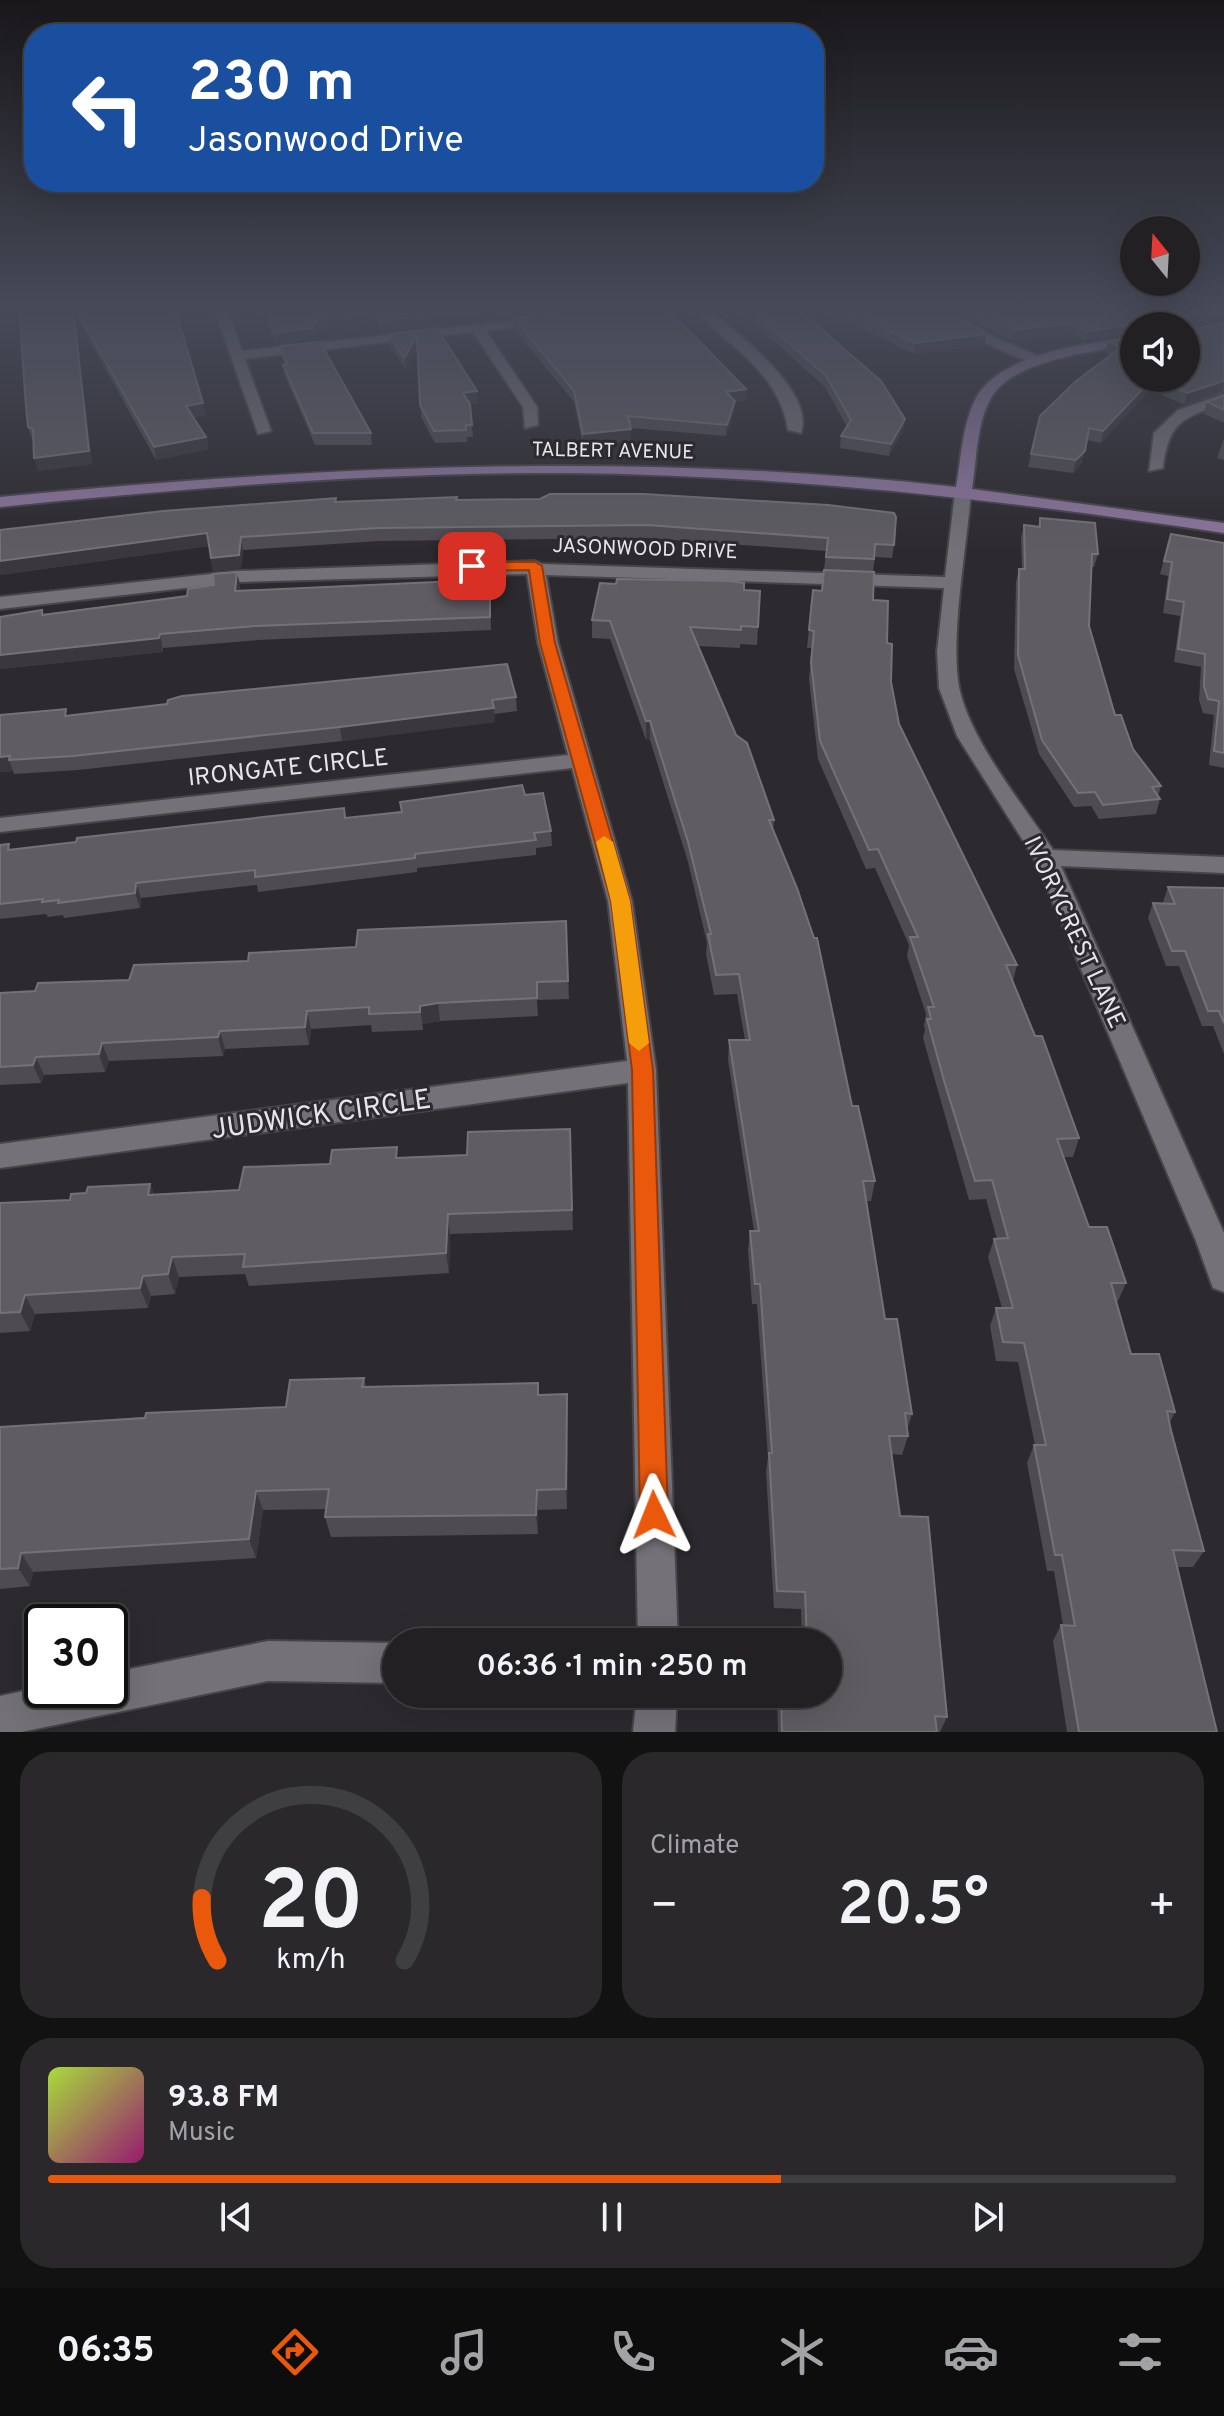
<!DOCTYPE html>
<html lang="en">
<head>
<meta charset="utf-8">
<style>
	body { margin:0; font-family:Overpass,sans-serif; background:#2a282b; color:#f1f3f6; height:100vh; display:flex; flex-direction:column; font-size:30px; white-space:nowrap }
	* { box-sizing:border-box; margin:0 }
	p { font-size:26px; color:#a2a3a6 }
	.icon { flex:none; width:44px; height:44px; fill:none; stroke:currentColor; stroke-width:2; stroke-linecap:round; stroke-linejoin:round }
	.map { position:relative; height:1732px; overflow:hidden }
	.drawer { display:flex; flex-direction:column; gap:20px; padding:20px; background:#131213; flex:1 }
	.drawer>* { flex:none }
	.banner { position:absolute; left:24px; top:24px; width:800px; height:168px; border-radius:32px; box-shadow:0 8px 32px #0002,0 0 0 2px #3f3e41; background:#1a4fa0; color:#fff; overflow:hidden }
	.needle { width:52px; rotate:342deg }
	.buttons { position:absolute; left:1120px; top:216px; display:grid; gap:16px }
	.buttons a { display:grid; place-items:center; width:80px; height:80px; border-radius:50%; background:#222023; box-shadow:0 8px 32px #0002,0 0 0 2px #3f3e41; font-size:40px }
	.speed { position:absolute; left:24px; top:1604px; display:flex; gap:16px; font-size:40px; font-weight:700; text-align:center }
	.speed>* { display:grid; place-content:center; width:104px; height:104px; border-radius:50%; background:#222023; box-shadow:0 8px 32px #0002,0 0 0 2px #3f3e41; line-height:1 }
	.speed .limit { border:4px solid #111; border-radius:12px; background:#fff; color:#111 }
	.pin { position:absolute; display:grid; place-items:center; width:68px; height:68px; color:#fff; margin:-34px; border-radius:16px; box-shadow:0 4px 12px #0006 }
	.me { position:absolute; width:88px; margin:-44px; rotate:358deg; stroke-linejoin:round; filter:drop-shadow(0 0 6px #0008) }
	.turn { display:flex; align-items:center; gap:28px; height:168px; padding:0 32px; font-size:36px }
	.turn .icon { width:104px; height:104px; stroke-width:2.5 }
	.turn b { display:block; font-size:56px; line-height:68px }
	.big { font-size:60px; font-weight:600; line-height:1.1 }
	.drawer .widget { flex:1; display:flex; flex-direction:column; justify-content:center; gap:12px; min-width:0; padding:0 28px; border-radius:32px; background:#2a282b }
	.drawer .dial { align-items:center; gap:0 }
	.dial svg { height:208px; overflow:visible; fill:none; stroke:#3f3e41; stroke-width:7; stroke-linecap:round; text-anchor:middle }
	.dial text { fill:#f1f3f6; stroke:none }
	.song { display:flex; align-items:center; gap:24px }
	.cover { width:96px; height:96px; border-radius:12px; background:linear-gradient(135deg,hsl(80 70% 55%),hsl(320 70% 35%)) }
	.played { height:8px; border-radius:4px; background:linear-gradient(90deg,#ea580c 65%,#3f3e41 65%) }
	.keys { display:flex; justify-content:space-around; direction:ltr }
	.heat { display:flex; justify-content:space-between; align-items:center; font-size:44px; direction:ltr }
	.drawer .tiles { flex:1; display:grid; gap:20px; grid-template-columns:1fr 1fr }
	.widget:last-child { grid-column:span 2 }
	.trip { position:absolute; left:382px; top:1628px; width:460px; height:80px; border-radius:40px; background:#222023; box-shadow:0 8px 32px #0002,0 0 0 2px #3f3e41; font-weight:600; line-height:80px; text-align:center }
	.tab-bar { display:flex; height:128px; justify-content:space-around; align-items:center; background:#0e0d0e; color:#a2a3a6 }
	.tab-bar .icon { width:56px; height:56px }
	.tab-bar .selected { color:#ea580c }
	.tab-bar b { font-size:36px; color:#f1f3f6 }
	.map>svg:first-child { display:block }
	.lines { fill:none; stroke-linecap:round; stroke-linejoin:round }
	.street-casing { stroke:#474549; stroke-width:4 }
	.secondary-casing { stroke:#474549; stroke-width:4 }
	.street { fill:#757178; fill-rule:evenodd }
	.secondary { fill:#8d769d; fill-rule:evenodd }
	.wall { fill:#4e4c51 }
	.shaded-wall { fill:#3a373d }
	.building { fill:#5f5c62; stroke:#747277; stroke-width:2 }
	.route { fill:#ea580c; stroke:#983908; stroke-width:2 }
	.slow { fill:#f59e0b }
	.labels { text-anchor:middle; stroke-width:6; stroke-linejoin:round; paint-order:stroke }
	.far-street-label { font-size:20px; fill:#e7e5e9; stroke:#2d2a2f }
	.street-label { font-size:24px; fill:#e7e5e9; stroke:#2d2a2f }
	.near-street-label { font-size:28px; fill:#e7e5e9; stroke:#2d2a2f }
</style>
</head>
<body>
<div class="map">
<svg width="1224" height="1732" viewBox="0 0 1224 1732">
	<rect width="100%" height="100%" fill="#2d2a2f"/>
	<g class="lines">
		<defs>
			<g id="street">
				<path d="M214,308H227L242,351L549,317V323L544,324L486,331L537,407L538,425L525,428L523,407L473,332L245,359L271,431L258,434Z"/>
				<path d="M693,308H707C735,332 816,391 801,433L788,430C779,371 730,349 693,308Z"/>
				<path d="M931,308H946L988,334L1049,361C1033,373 946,323 931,308Z"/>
				<path d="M1224,394V403C1182,419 1169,421 1163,468L1149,471L1154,433L1178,410Z"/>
				<path d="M963,487L971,492C967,545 950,637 959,687C970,741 1023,804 1053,850L1224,857V873L1061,866L1224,1233V1292L1213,1288L1196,1241L1034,858L957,736L939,688L937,652L944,588L546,575L558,643L632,901L656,1070L678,1642H638L628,1083L0,1168V1144L627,1061L608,901L572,768L0,832V818L568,755L538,643L527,574L238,582L0,609V597L238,571L535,561L542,564L945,577L955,492Z"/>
				<path d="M268,1641L396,1643V1683L268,1681L21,1732H0V1696L42,1687V1690H110V1673Z"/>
				<path d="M637,1694H677L675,1732H633Z"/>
			</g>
			<path id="secondary" d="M1134,337V345C1095,351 1012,360 991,398C976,424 977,460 972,489L1224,523V533C1006,500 787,475 567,473C377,472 188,488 0,507V497C319,466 636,451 956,487C961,459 962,428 974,402C996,353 1087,344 1134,337Z"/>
		</defs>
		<!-- street casing -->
		<use href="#street" class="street-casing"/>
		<!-- secondary casing -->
		<use href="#secondary" class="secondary-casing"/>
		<!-- street -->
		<use href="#street" class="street"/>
		<!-- secondary -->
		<use href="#secondary" class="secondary"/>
	</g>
	<!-- wall -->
	<g class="wall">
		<path d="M19,308H175L203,403L206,415L193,417L206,437L209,449L156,460L75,314L92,464L38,471L34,440L32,439L28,427Z"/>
		<path d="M261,308H576L505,317L499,310L429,318L430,326L382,331L378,324L318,331V334H314L315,339L276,344Z"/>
		<path d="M737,308H797L905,419L903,430L889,456L840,448L841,436L847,427L825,387Z"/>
		<path d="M821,308H946L986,334L984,345L914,354Z"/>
		<path d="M952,308H1224V323V322L1189,327V330L1224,323V392L1184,405L1150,389L1101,443L1087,440L1082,463L1073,473L1028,467L1031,454L1110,355L1105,352L1108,341L1186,326H1134L1085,341L1071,333L1012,341Z"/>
		<path d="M514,318L746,389L745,401L735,402L734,412L726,436L631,428V441L583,446L574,402L514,329Z"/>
		<path d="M437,328L477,391L478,403L470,404L473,437H467V442L435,443L421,417L418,348L405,369L390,345L389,334Z"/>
		<path d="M280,346L371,433L372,445H315L285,376L283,365H285L282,358Z"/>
		<path d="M1224,396V423L1204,414L1207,402Z"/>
		<path d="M1224,438V460L1217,458Z"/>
		<path d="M457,500L894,545L892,558L875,557L873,572L824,570L826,551L647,538L380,541L243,550L241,568L213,571L209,546L0,575L336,502Z"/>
		<path d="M1040,518L1098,554L1094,567H1092L1089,626L1115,715L1133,749L1161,786L1158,796L1160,799L1156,814L1099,819L1091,806L1074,807L1039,754L1014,669L1016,582L1019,569H1022L1021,538L1024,525L1038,526Z"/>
		<path d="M1171,534L1224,593V768L1209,765L1214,715L1203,713L1199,700L1201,667L1174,662L1180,616L1163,613L1168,576L1160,574Z"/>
		<path d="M240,585L239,591L459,587L490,588L491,630L258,640L163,648V652L0,669V617L42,610L44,614L187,596Z"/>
		<path d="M744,590L758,627L757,645L740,644V648L698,646L736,735L774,820L773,831L852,1106L875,1181L871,1201H866L885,1319L912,1414L907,1430L908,1436L902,1455L892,1454L900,1516L947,1717L940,1732H778L777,1694H828V1642H802L801,1609L774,1608L766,1471L768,1457L757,1304H752L748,1250L750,1231H754L728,1060L729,1040H745L737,994L714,995L706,954L707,943L688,862L650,740H646L610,639L592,638V620Z"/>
		<path d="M813,590L873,600L887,643L891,682L899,724L1017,965L1013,981L1079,1138L1073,1157H1063L1089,1227L1126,1283L1118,1301H1116L1131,1354L1175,1412L1170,1422L1204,1551L1193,1567H1177L1217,1732H1067L1053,1641L1061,1625H1063L1054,1571H1047L1027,1463L1034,1445H1035L1018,1362L996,1361L990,1326L996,1308H1002L988,1257L994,1239H997L986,1199L969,1200L923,1038L925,1030L924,1026L926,1014L907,956L909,945L875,868L866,869L818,759L809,679L812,648H807Z"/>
		<path d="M516,697L517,711L494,714L495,722L342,741L78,770L14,774L13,771L0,772V715L68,716Z"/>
		<path d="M525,795L551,831L552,846L536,848V855L417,868V872L258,892L257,885L141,898L140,908L64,918L63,915L48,917L46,914L0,919V845L11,849L76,842L344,808L346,818Z"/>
		<path d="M1168,887L1224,888V1054L1213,1026H1202L1179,966H1166L1148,918L1153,903L1164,904L1163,902Z"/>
		<path d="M566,921L569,999L537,1000L538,1016L440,1021L423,1024V1030L372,1032L371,1025L311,1029L309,1045L225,1049L223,1056L109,1061L105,1072L44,1075L41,1083L0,1085V993L35,991L129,980L248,961Z"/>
		<path d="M570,1129L573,1230L450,1234L449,1273L249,1286L245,1274L179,1277L175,1294L151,1296L148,1308L35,1314L30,1331L0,1333V1203L70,1200L86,1193L150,1184L154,1194L239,1190L330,1164L398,1158L467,1155Z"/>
		<path d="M364,1378L366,1387L539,1395L568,1415L567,1509L538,1510V1534L331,1537L325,1517L326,1509L263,1510L256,1558L33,1572L30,1586L0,1589V1427L286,1407Z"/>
	</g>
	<!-- shaded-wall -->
	<g class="shaded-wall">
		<path d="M73,308L75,314L92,464L38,471L34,458Z"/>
		<path d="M424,308H499V310L429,318L430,326L382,331L381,321Z"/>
		<path d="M504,308H576L505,317Z"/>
		<path d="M1224,312V322L1186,328L1187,317Z"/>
		<path d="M377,313L378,324L318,331V334H314L315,339L276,344L275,333L311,324L316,320Z"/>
		<path d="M1073,323L1071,333L1012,341L1014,330Z"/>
		<path d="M1139,324L1138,326H1134V335L1085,341L1088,331Z"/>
		<path d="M986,334L984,345L914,354L915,343Z"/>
		<path d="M417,336L418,347L405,369L404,358Z"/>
		<path d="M1153,378L1150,389L1101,443L1103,431Z"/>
		<path d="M1224,381L1223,391L1184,405L1187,393Z"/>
		<path d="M746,389L745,401L735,402L734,412L726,436V392Z"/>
		<path d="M477,391L478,403L464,404L463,393Z"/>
		<path d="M203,403L206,415L188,417L186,406Z"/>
		<path d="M905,419L903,430L889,456L891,444Z"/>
		<path d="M631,429V441L583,446V434Z"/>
		<path d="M206,437L209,449L156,460L154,447Z"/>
		<path d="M1085,451L1082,463L1073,473L1076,460Z"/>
		<path d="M207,533L210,546L0,575V561Z"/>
		<path d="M241,537L243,550L241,568L213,571L211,558Z"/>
		<path d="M237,572L240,585L238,605L235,591Z"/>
		<path d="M160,634L163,652L0,669V655Z"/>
		<path d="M494,708L495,722L342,741L340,727Z"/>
		<rect x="646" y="721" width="4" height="19"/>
		<path d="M10,756L9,760L13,771L0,772V757Z"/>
		<path d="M136,883L141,898L140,908L135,893Z"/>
		<path d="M438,1003L440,1021L423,1024V1030L420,1006Z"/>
		<path d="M307,1011L311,1029L309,1045L305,1027Z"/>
		<path d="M220,1031L225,1049L223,1056L218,1037Z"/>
		<path d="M102,1043L109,1061L105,1072L99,1054Z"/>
		<path d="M36,1057L44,1075L41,1083L33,1065Z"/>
		<path d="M150,1184L158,1204L148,1195Z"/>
		<path d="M448,1214L450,1234L449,1273L446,1253Z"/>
		<path d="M172,1257L179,1277L175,1294L168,1274Z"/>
		<path d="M143,1276L151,1296L148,1308L140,1288Z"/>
		<path d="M25,1295L35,1314L30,1331L20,1312Z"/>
		<path d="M567,1394L568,1415L567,1509L566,1489Z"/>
		<path d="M537,1490L538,1510V1534L536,1515Z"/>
		<path d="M256,1491L263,1510L256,1558L249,1539Z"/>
		<path d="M21,1553L33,1572L30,1586L18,1568Z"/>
	</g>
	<!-- building -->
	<g class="building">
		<path d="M19,308H73L89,451L34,458L33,429L28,427L26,407Z"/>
		<path d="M75,308H175L203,403L186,406L206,437L154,447Z"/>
		<path d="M264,308H425L429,315L381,321L377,313L316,320L317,323L311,324L313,328L275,333Z"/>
		<path d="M587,308H667L746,389L726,392L735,401L727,425L628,416L631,429L583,434L574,391L514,318Z"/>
		<path d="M749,308H797L881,381L905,419L891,444L841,436L851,420L826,376Z"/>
		<path d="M844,308H946L986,334L915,343Z"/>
		<path d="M973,308H1224V312L1187,317L1189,330L1224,323V381L1187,393L1153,378H1186V326H1139V324L1088,331L1073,323L1014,330Z"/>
		<path d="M437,328L477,391L463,393L470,404L472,425H466V430L434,431L420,405L417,336L404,358L389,334Z"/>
		<path d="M1134,337V378H1153L1103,431L1089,428L1085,451L1076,460L1031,454L1040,416L1076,381L1120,348L1108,341Z"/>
		<path d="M320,342L371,433H313L283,365L287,364L280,346Z"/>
		<path d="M1224,396V410L1207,402Z"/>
		<path d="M550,494H644L828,505L894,513L896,517L894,545L875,544L874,559L826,557L828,538L647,525L378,528L241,537L239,555L211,558L207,533L0,561V530L163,511L336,498L335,502L457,497L456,500L540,499Z"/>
		<path d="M1040,518L1095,523L1098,554H1092L1089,626L1115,715H1121L1133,749L1161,786L1152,787L1160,799L1103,805L1095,792L1078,793L1042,740L1018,655L1019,569H1025L1024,525L1040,527Z"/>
		<path d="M1171,534L1224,543V753L1214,751L1219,701L1208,699L1204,686L1205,654L1178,649L1184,602L1167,599L1172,562L1164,561Z"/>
		<path d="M824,570L874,572L873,600L888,601L887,643L892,644L891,682L899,724L1017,965H1006L1035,1036H1042L1079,1138L1057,1139L1089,1227H1107L1126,1283H1111L1131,1354H1159L1175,1412L1167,1411L1171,1431L1204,1551L1173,1550L1217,1732H1079L1061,1625L1075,1626L1062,1555H1055L1034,1445H1046L1024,1343L1003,1342L996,1308H1013L994,1239L1008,1238L992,1180L975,1181L945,1084L927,1019H931L928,1007H934L910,937H918L878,849L869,850L820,741L811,662L814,631L809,630L813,590L822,591Z"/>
		<path d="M237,572L235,591L458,581L459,587L490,588V617L255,626L160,634L159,638L0,655V617L42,610V615L187,596L188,589L214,585L213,574Z"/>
		<path d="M617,579L729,581L744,583V590L760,591L758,627L741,626V630L690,627L736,735L747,743L774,820H769L797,888L814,938H817L852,1106H858L875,1181H863L885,1319H897L912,1414L905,1413L908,1436H889L900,1516L928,1517L947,1717L935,1716L937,1732H782L781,1694H828V1642H807L805,1592L777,1591L769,1453H772L760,1284H755L750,1231H759L729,1040H750L739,974L716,975L708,934H711L688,842L650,721H646L610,621L592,620L600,583L616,584Z"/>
		<path d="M507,664L516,697L492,700L494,708L340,727L73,756L9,760L10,756L0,757V715L66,709L65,716L167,704L168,700L182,696Z"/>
		<path d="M522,785L525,795L543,793L551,831L534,833L536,840L415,854V858L255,877V870L136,883L135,893L58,903L59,900L42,902L43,899L0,904V845L9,844L8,850L76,842L77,838L344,808L345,818L402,812L400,802Z"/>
		<path d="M1168,887L1224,888V1023L1219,1011H1208L1185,951H1172L1153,903L1175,904Z"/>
		<path d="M566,921L568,981L537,982V998L438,1003L420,1006V1012L369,1014V1007L307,1011L305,1027L220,1031L218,1037L102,1043L99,1054L36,1057L33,1065L0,1067V993L35,991L38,983L129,980L134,965L248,961L249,953L356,947L358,930Z"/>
		<path d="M570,1129L572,1210L448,1214L446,1253L243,1267L245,1254L172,1257L168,1274L143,1276L140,1288L25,1295L20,1312L0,1313V1203L70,1200L71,1194L86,1193L88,1187L150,1184L148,1195L239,1190L244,1167L330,1164L332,1150L397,1147L396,1158L467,1155L468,1132Z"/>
		<path d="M364,1378L362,1387L538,1383V1395L567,1394L566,1489L537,1490L536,1515L325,1517L329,1489L256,1491L249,1539L21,1553L18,1568L0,1569V1427L145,1418L146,1413L286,1407L290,1380Z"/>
	</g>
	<!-- sky -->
	<linearGradient id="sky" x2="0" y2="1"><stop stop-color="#19171a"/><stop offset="0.56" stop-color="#464a58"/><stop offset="1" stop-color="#464a58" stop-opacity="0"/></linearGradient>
	<rect width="1224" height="551" fill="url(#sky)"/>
	<!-- route -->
	<path class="route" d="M535,562L542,566L555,643L630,901L653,1070L668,1515L664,1525L654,1529L645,1525L640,1515L632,1070L611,901L540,643L529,570L472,571L465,566L472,562Z"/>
	<!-- slow -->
	<path class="slow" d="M604,836L613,842L630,901L649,1043L639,1051L629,1043L611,901L596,842Z"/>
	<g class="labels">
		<!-- far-street labels -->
		<g class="far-street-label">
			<text transform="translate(613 450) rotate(1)" y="7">TALBERT AVENUE</text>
			<text transform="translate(645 548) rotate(2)" y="7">JASONWOOD DRIVE</text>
		</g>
		<!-- street labels -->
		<g class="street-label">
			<text transform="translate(288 767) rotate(-6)" y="8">IRONGATE CIRCLE</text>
			<text transform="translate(1075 932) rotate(65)" y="8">IVORYCREST LANE</text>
		</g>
		<!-- near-street labels -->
		<g class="near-street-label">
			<text transform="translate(321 1113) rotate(-8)" y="10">JUDWICK CIRCLE</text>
		</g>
	</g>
</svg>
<div class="buttons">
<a><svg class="needle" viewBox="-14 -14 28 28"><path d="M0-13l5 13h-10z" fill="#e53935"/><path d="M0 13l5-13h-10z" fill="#a2a3a6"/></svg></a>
<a><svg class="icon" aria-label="sound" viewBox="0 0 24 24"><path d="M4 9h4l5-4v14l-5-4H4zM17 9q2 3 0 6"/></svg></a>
</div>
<div class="speed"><div class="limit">30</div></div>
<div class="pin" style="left:472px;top:566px;background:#d93025"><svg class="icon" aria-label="arrive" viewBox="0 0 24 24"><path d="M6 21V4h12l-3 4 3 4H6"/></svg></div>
<svg class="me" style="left:654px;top:1515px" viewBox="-20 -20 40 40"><path d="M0-17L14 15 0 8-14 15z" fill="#ea580c" stroke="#fff" stroke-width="4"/></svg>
<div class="trip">06:36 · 1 min · 250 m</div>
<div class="banner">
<div class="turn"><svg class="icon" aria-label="left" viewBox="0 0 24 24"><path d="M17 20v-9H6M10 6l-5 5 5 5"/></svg><div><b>230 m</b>Jasonwood Drive</div></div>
</div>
</div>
<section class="drawer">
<div class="tiles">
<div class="widget dial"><svg viewBox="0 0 100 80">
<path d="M14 69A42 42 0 1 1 86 69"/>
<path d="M14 69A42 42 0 0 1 8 45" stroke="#ea580c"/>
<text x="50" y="56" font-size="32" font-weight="700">20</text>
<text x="50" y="72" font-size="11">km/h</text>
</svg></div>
<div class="widget"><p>Climate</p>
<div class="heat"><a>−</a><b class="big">20.5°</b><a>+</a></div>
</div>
<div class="widget">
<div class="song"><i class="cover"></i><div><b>93.8 FM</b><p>Music</p></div></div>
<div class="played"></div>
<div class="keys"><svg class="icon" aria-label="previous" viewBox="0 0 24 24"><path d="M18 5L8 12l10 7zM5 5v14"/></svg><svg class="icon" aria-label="pause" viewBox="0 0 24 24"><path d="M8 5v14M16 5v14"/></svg><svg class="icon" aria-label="next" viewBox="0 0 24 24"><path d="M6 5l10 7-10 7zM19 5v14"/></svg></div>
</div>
</div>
</section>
<nav class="tab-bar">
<b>06:35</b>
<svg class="icon selected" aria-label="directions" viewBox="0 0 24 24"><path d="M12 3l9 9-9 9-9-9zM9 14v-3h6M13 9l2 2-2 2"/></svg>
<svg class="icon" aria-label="music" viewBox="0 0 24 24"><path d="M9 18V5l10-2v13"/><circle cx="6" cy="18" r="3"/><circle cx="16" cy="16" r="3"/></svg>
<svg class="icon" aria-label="phone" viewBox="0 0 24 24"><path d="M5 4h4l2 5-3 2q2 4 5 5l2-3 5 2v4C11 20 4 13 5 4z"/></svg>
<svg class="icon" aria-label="climate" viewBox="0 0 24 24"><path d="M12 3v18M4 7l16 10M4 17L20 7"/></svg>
<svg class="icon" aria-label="car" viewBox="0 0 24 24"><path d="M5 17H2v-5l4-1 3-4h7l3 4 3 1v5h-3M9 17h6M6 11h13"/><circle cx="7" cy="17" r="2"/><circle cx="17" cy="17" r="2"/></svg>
<svg class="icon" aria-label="filters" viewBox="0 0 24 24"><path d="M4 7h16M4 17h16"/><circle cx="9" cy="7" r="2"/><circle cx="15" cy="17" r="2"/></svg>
</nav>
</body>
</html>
